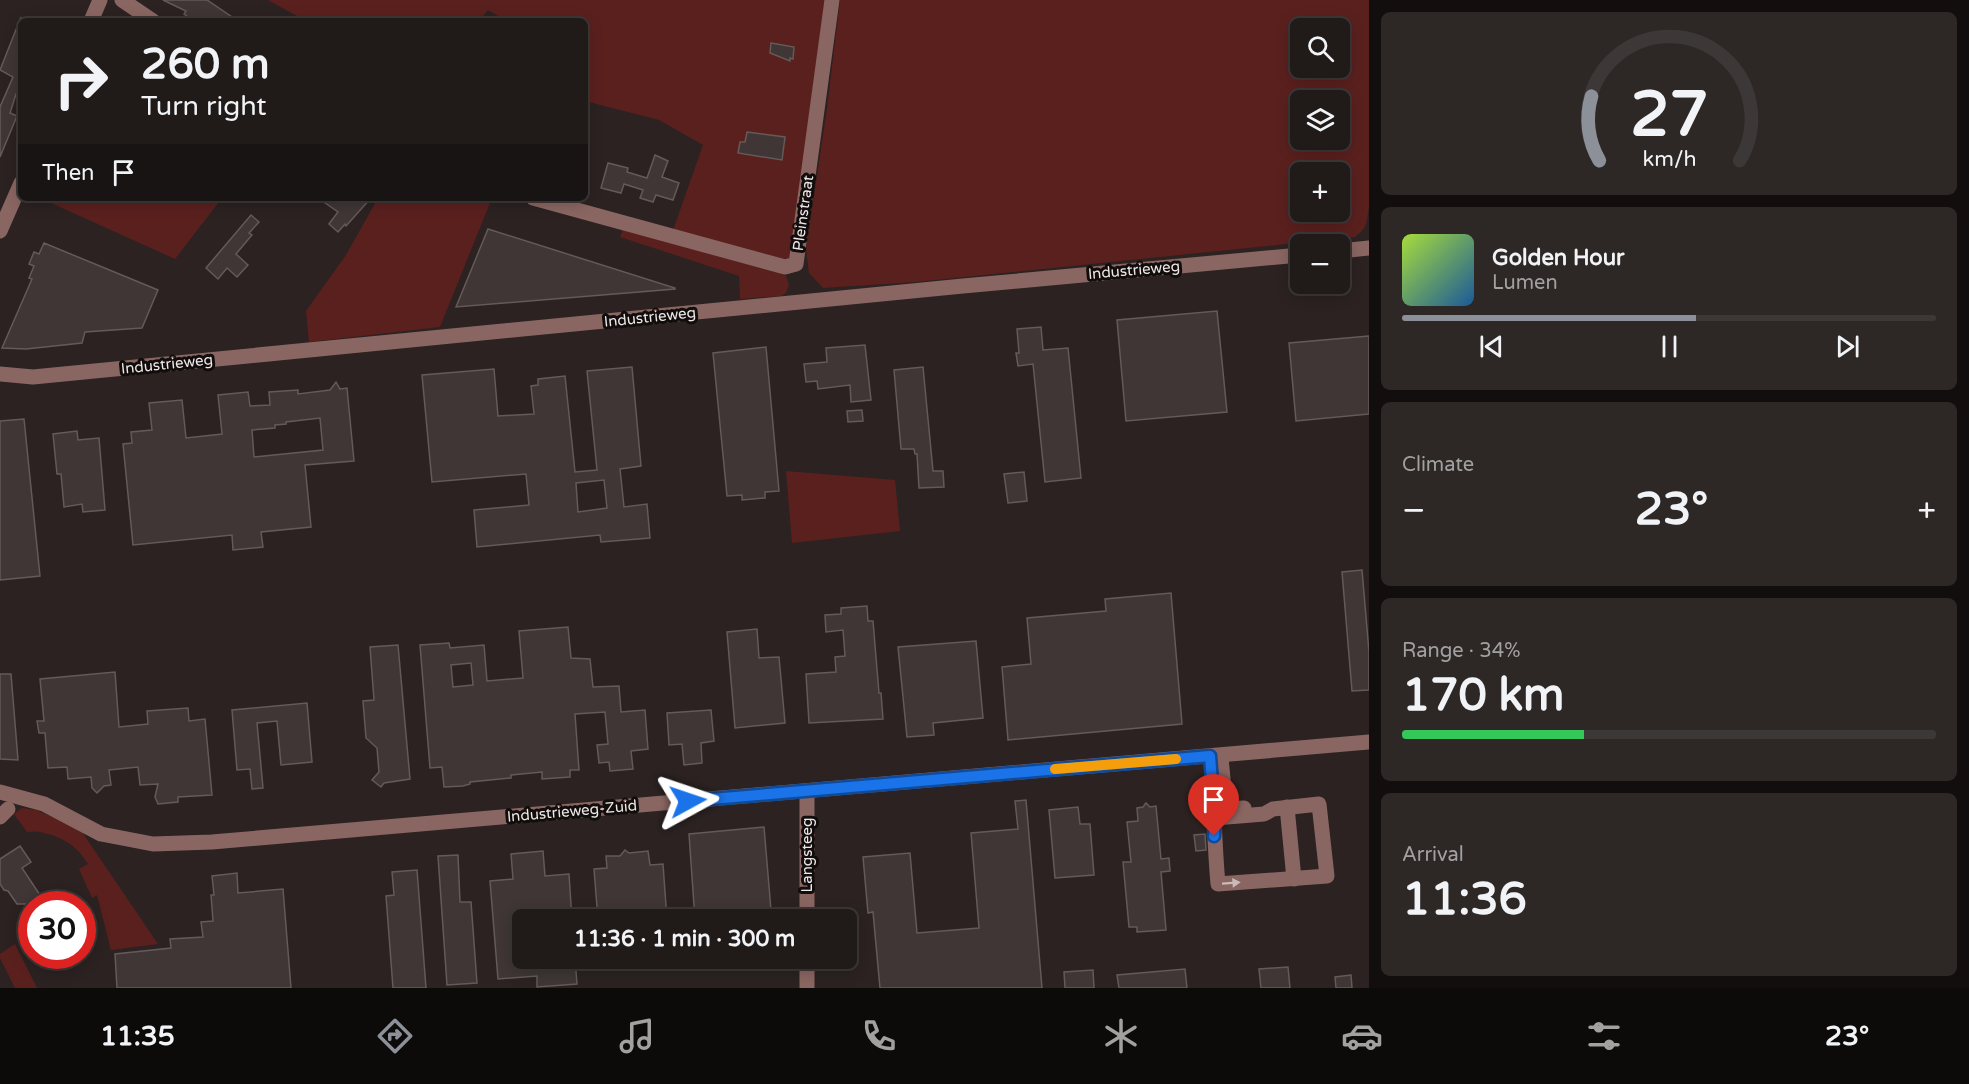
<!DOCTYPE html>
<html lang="en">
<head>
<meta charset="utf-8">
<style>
	body { margin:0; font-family:"Varela Round",sans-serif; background:#2d2726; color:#f1f3f6; height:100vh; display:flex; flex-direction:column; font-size:22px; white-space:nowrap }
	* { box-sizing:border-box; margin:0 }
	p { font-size:20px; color:#a2a1a2 }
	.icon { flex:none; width:33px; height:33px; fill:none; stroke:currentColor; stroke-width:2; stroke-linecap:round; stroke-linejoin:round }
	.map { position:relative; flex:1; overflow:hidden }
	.panel { display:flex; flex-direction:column; gap:12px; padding:12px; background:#120e0e; width:600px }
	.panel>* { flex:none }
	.hud { position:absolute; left:18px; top:18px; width:570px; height:183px; border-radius:9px; box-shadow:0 3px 15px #0003,0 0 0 2px #3d3838; background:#201a19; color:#f1f3f6; overflow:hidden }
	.controls { position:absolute; left:1290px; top:18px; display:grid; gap:12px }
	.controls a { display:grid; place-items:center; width:60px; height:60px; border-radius:9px; background:#201a19; box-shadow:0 3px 15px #0003,0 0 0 2px #3d3838; font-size:30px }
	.speed { position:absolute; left:18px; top:891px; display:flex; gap:12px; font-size:30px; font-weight:700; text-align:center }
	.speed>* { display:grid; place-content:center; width:78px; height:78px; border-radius:50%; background:#201a19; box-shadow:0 3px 15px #0003,0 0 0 2px #3d3838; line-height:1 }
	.speed .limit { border:9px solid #d22; background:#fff; color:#111 }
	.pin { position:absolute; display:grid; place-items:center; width:51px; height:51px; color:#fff; margin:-62px -26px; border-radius:50% 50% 50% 0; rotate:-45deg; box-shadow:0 0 6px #0007 }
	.pin .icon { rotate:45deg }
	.me { position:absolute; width:66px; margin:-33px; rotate:85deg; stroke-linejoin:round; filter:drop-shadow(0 0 4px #0008) }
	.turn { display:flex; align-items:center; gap:21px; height:126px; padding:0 24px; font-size:27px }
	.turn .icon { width:78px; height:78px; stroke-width:2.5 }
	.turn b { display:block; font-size:42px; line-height:51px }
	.then { display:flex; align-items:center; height:57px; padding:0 24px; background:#0003; gap:12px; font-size:22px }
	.big { font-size:45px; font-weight:800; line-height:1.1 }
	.panel .tile { flex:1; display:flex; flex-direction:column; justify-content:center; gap:9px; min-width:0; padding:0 21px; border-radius:9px; background:#2d2726 }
	.panel .dial { align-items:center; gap:0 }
	.dial svg { height:156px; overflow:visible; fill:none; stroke:#3d3838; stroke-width:7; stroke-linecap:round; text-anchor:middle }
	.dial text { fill:#f1f3f6; stroke:none }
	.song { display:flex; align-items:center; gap:18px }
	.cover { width:72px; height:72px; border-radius:9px; background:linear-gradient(135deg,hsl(80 70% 55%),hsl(210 70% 35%)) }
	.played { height:6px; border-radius:3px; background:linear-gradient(90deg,#8c9099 55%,#3d3838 55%) }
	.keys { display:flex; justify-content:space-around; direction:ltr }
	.heat { display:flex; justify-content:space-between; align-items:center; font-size:33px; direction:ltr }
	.charge { height:9px; border-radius:4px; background:linear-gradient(90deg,#34c759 34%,#3d3838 0) }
	.trip { position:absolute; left:512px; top:909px; width:345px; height:60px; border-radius:9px; background:#201a19; box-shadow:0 3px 15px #0003,0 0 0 2px #3d3838; font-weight:800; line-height:60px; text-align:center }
	.dock { display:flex; height:96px; justify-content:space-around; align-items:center; background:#0d0a0a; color:#a2a1a2 }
	.dock .icon { width:42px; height:42px }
	.dock .active { color:#8c9099 }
	.dock b { font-size:27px; color:#f1f3f6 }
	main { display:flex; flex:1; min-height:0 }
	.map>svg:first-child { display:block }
	.green { fill:#5a201e; fill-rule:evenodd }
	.building { fill:#3f3635; stroke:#645a59; stroke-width:1.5; fill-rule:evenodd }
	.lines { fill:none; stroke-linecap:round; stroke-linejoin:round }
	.minor { stroke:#8a6662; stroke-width:15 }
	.oneway { fill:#cbbab8 }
	.route-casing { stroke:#114b97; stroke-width:15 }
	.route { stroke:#1a73e8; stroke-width:10 }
	.slow { stroke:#f59e0b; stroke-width:10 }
	.labels { text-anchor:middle; stroke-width:6; stroke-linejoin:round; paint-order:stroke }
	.street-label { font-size:15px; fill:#eee8e7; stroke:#110d0c }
</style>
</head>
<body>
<main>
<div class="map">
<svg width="1369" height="988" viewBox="0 0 1369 988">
	<rect width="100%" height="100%" fill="#2b2221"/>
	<!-- green -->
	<g class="green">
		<path d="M268,0H825L790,257L785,261L672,233L703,145L659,120L585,101V21H507L488,10L479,21H351L345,17L342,21H306Z"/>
		<path d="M840,0H1369V207C1366,222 1369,226 1355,237L916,282L823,288L809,273L806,249L827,109ZM1300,28H1340V68H1300ZM1300,100H1340V140H1300ZM1300,172H1340V212H1300Z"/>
		<path d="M40,198H222L175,259Z"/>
		<path d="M378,198H492L440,327L309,342L306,311L346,255Z"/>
		<path d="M623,229L779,273L786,276L789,285L786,293L781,296L740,299L739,276L620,237Z"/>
		<path d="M786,471L895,480L900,531L792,543Z"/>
		<path d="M22,808L36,810L80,829L158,944L111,950L97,895L92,898L79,869L88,864C84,859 81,853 76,849C65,838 41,829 27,832L14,814Z"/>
		<path d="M15,944L37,988H15L0,958V954Z"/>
	</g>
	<!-- building -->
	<g class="building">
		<path d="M163,0H207L238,21H194L184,14L186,11Z"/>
		<path d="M21,17V96L16,94L10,113L17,116L0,157V107L13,77L0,70Z"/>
		<path d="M771,43L794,47L793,59L790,58V61L770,53Z"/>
		<path d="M747,132L785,137L782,160L738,153L740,142H745Z"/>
		<path d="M655,155L668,161L662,177L679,183L673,200L656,195L653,202L640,198L643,190L624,184L621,193L601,188L608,163L628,168L627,172L647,178Z"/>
		<path d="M318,198H371L346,226L345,224L338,232L329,224L338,212Z"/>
		<path d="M251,215L259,222L249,233L252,235L236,254L248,265L237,277L227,268L218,279L206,268Z"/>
		<path d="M488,229L675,288V289L456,307Z"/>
		<path d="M44,243L158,290L142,328L85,332L82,343L26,349L2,348L32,279L29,278L34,266L29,264L34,252L39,254Z"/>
		<path d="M1217,311L1227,412L1126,421L1117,320Z"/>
		<path d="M1041,327L1043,350L1068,348L1081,478L1045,482L1033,364L1018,366L1016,353H1019L1017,329Z"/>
		<path d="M1369,336V414L1296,421L1289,343Z"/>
		<path d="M865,345L871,400L851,402L850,385L818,389L817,381L806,382L804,364L827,362L826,348Z"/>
		<path d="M766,347L779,491L765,492V498L742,500V495L727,496L713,353Z"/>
		<path d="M632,367L641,466L620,469L624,507L647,504L650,538L601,542L600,535L477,547L474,510L529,505L526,474L432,482L422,375L494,369L498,416L534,414L531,386L538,385V379L565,376L575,472L597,470L587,371ZM604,480L607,508L578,512L576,483Z"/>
		<path d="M923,367L933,471H943L944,487L919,488L917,454H915L914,449H901L894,370Z"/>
		<path d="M336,382L340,389L347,388L354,461L305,465L311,527L261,532L263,547L233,550L232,535L133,545L123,444L132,443L131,432L152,430L149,403L182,400L186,438L222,434L218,395L248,392L250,406L270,405L269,392L298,390V394L330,390ZM320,418L323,450L254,457L252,430L275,428V425L286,424V422Z"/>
		<path d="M862,410L863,421L848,422L847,411Z"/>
		<path d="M24,419L40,576L0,580V421Z"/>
		<path d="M77,431L78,440L99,438L105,510L83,512L82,504L64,507L61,474H57L53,434Z"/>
		<path d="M1024,472L1027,501L1008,503L1004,474Z"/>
		<path d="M1362,570L1369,652V690L1352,691L1342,572Z"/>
		<path d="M1171,593L1182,724L1008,740L1002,667L1031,664L1027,618L1106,611L1105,599Z"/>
		<path d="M867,606L868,621H873L879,693H881L883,719L809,723L806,674L836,672L835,657L845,656L843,630L826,632L825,615L841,614V608Z"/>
		<path d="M568,627L571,658L590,659L593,687L619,686L621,712L645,710L648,749L631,751L633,769L610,771L609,762L599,763L597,745L608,744L605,712L575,714L579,770H570V777L542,779V772L511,775V778L470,782V784L463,786L444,787L442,767L430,768L420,645L449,643L450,648L484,645L487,681L523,678L519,631ZM471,663L473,685L453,687L451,665Z"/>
		<path d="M757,629L759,658L779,657L785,723L735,728L727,632Z"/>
		<path d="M976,641L983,718L933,723L934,735L907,737L898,647Z"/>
		<path d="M398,645L410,779L384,783L381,787L372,780L379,772L377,748L366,738L363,701L374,700L370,647Z"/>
		<path d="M115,672L119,727L148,724L147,711L188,708L189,721L205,719L212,795L178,797V802L158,804L155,797L158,784L140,785L138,767L109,770L111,785L104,786L97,793L92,788L91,777L68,779L67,767L48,768L45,733H39L37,721H44L40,679Z"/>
		<path d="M0,674H11L18,760L0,759Z"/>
		<path d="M307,703L312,762L281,765L277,721L257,723L263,788L252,789L250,769L237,770L232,710Z"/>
		<path d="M711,710L714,741L701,743L702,763L684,765L682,744L669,745L667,713Z"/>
		<path d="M1026,800L1042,988H880L873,912L868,913L863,857L910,853L917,933L979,928L971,833L1018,829L1015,801Z"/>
		<path d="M1146,803L1150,807L1156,806L1161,859L1169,858L1170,871L1161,872L1166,930L1137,932V927H1129L1123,862H1131L1127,822L1138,821L1137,808L1143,807Z"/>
		<path d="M1078,807L1080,824H1090L1094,875L1055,878L1049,810Z"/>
		<path d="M764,827L771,910L765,911L766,920H695L689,834Z"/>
		<path d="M1205,834L1206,850L1196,851L1194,835Z"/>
		<path d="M20,846L31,862L22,868L46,904H17L8,891L4,890L0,884V859Z"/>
		<path d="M625,850L629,853L648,851L650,865L663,864L667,920H598L594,869L607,868L606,856H620Z"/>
		<path d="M543,851L545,876L569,874L572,920H522V958H575L577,984L537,987V976L498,979L490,881L513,879L511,854Z"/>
		<path d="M458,855L460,902H471L477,983L447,985L438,856Z"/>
		<path d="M417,870L426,988H393L386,896L394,895L392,872Z"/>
		<path d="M237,873L238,893L283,889L291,988H117L115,954L171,948L170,939L203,937L201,922L213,921L211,895H214L212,876Z"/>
		<path d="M1288,967L1290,988H1261L1259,969Z"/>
		<path d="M1185,969L1187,988H1119L1117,975Z"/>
		<path d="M1093,970L1094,988H1065L1064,972Z"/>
		<path d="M1351,975L1352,988H1336L1335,977Z"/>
	</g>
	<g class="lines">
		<!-- minor -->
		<g class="minor">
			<path d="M122,0L153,21"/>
			<path d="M91,21L100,0"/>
			<path d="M533,198L785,267L796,264L832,0"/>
			<path d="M0,231L21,183"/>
			<path d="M1340,251L1369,248"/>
			<path d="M0,374L33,377L963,286L1300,255"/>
			<path d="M1211,756C1214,799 1214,841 1218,884L1327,876L1319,804L1273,809L1264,814L1215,818"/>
			<path d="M1221,758L1226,809L1244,808"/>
			<path d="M807,791V920"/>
			<path d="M0,792L44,804L101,834L153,844L212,842L1369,742"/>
			<path d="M1287,807L1294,879"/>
			<path d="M0,817L8,809"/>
			<path d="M807,958V988"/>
		</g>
	</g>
	<!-- one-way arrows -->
	<defs><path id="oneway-solid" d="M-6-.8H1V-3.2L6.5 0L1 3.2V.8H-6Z" transform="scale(1.5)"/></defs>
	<use class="oneway" href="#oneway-solid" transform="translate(1231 883) rotate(-4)"/>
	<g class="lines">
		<defs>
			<path id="route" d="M688,801L1210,756L1215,818L1214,836"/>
		</defs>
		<!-- route casing -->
		<use href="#route" class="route-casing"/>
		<!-- route -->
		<use href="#route" class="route"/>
		<!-- slow -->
		<path class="slow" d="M1055,769L1176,759"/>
	</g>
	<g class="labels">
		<!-- street labels -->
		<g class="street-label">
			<text transform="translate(803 213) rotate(-82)" y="5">Pleinstraat</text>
			<text transform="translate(1134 270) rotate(-5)" y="5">Industrieweg</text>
			<text transform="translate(650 317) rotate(-6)" y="5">Industrieweg</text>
			<text transform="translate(167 364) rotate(-6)" y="5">Industrieweg</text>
			<text transform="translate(572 811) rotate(-5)" y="5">Industrieweg-Zuid</text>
			<text transform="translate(807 855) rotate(-90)" y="5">Langsteeg</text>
		</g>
	</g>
</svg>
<div class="controls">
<a><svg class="icon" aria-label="search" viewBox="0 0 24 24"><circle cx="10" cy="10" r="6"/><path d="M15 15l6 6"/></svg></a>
<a><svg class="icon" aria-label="layers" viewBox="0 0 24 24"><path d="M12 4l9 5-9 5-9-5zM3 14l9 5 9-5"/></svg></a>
<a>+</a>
<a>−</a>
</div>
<div class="speed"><div class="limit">30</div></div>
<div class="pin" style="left:1214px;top:836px;background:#d93025"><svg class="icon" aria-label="arrive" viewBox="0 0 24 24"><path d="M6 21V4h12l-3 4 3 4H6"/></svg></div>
<svg class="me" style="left:688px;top:801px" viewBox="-20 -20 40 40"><path d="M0-17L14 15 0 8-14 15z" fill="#1a73e8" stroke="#fff" stroke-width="4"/></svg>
<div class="trip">11:36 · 1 min · 300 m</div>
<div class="hud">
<div class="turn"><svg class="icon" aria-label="right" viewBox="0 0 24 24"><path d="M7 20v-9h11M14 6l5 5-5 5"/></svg><div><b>260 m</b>Turn right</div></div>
<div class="then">Then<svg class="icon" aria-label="arrive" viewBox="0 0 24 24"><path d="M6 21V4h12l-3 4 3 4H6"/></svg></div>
</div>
</div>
<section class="panel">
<div class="tile dial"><svg viewBox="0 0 100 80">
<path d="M14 69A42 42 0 1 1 86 69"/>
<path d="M14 69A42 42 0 0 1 10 36" stroke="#8c9099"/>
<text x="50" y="56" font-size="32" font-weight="700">27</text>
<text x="50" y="72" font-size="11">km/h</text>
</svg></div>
<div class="tile">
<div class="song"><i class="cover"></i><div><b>Golden Hour</b><p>Lumen</p></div></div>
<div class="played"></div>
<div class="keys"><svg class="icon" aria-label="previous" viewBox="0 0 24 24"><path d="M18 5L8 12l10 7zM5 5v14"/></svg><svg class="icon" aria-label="pause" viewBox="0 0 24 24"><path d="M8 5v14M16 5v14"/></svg><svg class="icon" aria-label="next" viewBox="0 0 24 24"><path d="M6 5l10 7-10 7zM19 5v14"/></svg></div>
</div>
<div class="tile"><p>Climate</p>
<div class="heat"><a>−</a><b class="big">23°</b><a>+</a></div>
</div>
<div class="tile"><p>Range · 34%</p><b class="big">170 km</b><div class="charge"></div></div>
<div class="tile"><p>Arrival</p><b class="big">11:36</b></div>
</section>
</main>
<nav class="dock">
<b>11:35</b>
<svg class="icon active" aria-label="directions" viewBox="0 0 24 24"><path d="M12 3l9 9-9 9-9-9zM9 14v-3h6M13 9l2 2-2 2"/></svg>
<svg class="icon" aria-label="music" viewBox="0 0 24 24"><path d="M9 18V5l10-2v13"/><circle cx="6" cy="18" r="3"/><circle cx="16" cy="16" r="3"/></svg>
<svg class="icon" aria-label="phone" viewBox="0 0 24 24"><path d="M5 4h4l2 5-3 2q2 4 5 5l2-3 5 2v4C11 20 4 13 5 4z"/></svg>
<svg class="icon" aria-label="climate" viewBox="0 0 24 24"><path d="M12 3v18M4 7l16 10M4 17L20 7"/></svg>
<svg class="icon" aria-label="car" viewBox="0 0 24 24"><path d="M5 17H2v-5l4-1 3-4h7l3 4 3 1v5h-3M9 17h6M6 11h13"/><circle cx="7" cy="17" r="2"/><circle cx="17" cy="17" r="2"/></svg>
<svg class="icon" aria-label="filters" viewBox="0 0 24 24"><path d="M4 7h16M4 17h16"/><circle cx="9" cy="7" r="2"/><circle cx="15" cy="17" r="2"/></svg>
<b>23°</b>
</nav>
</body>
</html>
